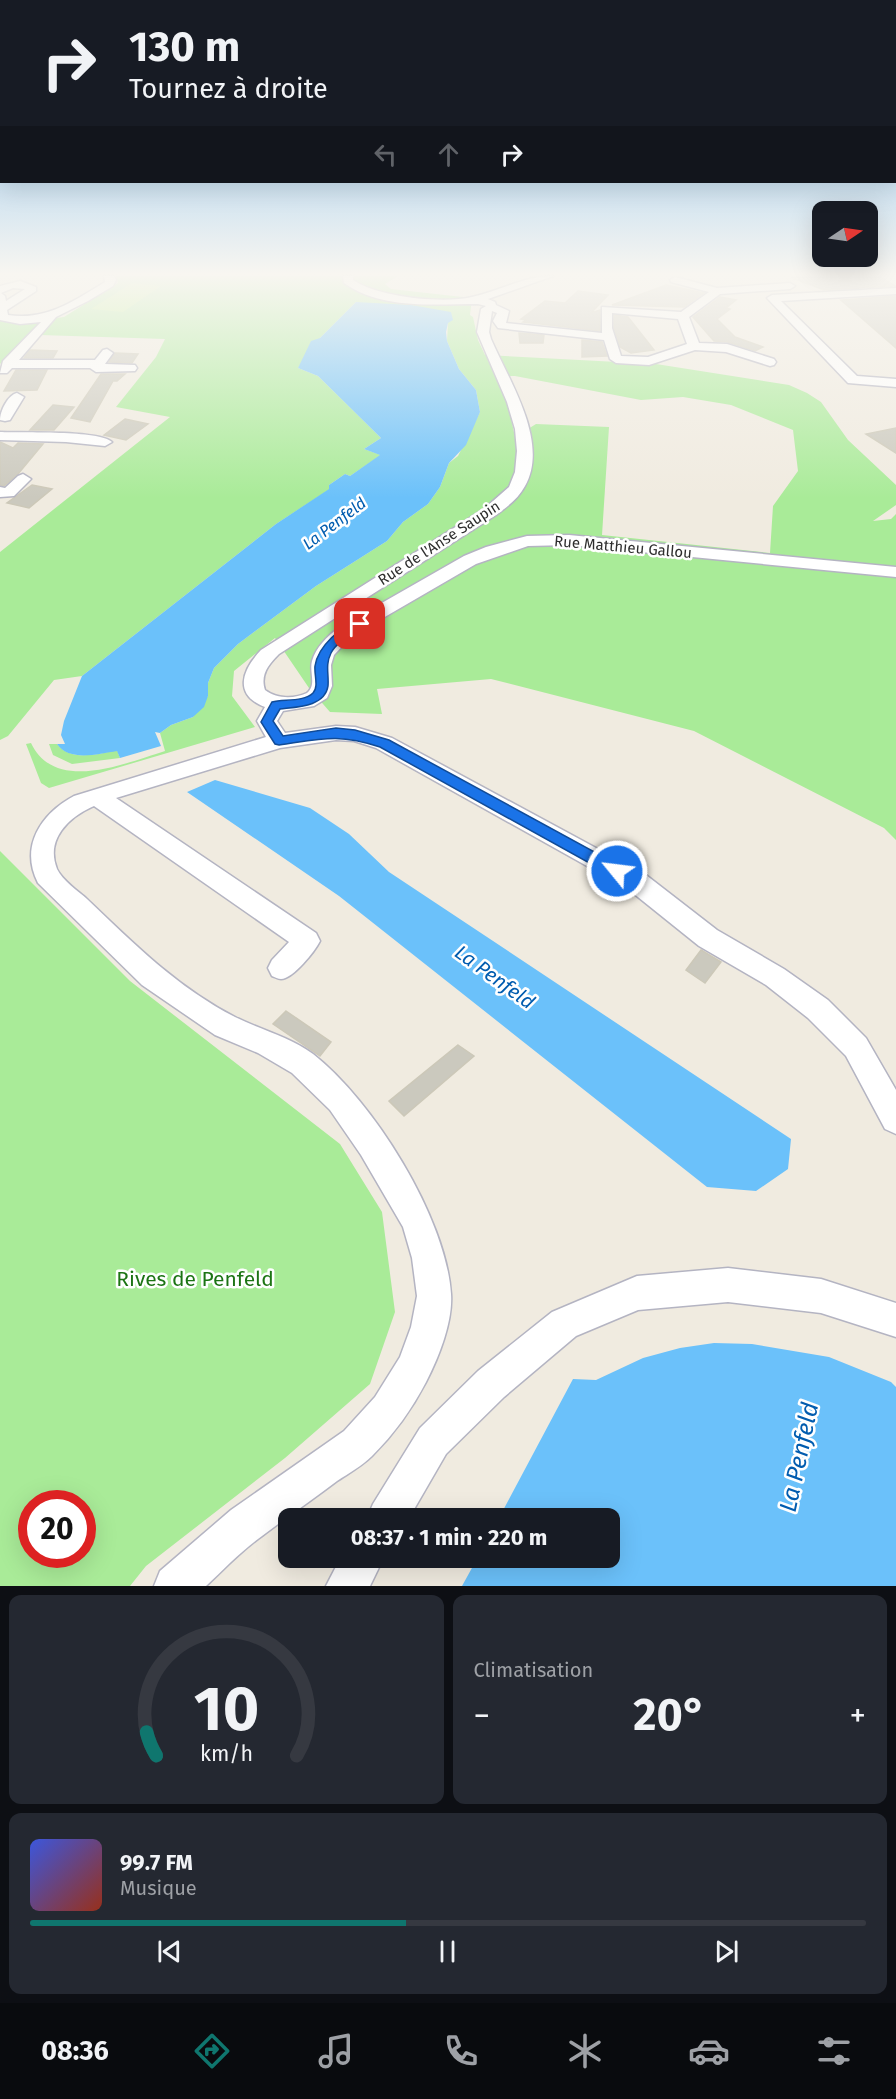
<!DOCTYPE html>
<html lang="fr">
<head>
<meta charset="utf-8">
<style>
	body { margin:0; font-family:"Fira Sans",sans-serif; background:#242831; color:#f1f3f6; height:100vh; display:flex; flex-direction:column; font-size:22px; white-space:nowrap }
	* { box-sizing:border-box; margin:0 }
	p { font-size:20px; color:#9ea1a6 }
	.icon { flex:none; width:33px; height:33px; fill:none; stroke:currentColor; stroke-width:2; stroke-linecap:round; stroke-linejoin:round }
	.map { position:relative; height:1586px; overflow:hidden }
	.details { display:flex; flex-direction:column; gap:9px; padding:9px; background:#0d0f14; flex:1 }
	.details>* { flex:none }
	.banner { position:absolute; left:0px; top:0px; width:897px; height:183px; box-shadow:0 6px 24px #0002; background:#171b24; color:#f1f3f6; overflow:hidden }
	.needle { width:39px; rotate:77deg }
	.tools { position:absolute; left:812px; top:201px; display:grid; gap:12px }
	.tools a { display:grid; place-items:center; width:66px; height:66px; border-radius:12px; background:#171b24; box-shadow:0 6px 24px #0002; font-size:30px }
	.speed { position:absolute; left:18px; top:1490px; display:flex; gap:12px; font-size:30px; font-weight:700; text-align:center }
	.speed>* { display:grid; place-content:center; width:78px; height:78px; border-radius:50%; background:#171b24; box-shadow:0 6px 24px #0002; line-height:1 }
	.speed .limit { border:9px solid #d22; background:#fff; color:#111 }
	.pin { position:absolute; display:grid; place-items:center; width:51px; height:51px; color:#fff; margin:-26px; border-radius:12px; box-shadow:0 3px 9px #0006 }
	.me { position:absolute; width:66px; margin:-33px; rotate:299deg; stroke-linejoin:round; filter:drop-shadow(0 0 4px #0008) }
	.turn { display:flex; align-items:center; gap:21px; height:126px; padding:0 30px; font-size:27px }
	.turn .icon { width:78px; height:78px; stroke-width:2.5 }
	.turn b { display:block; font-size:42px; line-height:51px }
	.lanes { display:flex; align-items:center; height:57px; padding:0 30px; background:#0003; justify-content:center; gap:30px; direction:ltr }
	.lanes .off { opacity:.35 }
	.big { font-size:45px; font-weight:700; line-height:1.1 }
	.details .tile { flex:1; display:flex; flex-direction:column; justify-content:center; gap:9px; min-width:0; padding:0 21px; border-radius:12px; background:#242831 }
	.details .dial { align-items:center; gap:0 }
	.dial svg { height:156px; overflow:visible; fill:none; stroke:#363941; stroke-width:7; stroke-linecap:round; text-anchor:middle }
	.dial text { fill:#f1f3f6; stroke:none }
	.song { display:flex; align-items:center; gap:18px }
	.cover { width:72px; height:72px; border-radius:9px; background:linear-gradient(135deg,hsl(230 70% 55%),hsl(10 70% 35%)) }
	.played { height:6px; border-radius:3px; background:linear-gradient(90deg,#0f766e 45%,#363941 45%) }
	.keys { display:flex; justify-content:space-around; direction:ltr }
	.heat { display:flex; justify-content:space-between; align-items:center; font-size:33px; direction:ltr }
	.details .tiles { flex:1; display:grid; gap:9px; grid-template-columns:1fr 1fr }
	.tile:last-child { grid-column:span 2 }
	.trip { position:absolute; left:278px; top:1508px; width:342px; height:60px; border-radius:12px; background:#171b24; box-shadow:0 6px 24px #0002; font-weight:700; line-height:60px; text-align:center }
	.dock { display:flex; height:96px; justify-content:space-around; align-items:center; background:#090b0e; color:#9ea1a6 }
	.dock .icon { width:42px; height:42px }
	.dock .selected { color:#0f766e }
	.dock b { font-size:27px; color:#f1f3f6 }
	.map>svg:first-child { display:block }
	.green { fill:#a9eb98; fill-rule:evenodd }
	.pitch { fill:#bef393 }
	.water { fill:#6bc1fa }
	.building { fill:#cbc9be; stroke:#ccc8b8; stroke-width:1.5 }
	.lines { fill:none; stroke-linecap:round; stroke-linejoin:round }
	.minor-casing { stroke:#b4b4c2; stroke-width:3 }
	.minor { fill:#fff; fill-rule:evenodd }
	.route { fill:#1a73e8; stroke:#114b97; stroke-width:1.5 }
	.labels { text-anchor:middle; stroke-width:5; stroke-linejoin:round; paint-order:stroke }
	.far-street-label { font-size:15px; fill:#2e2e2e; stroke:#fff }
	.far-water-label { font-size:16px; font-style:italic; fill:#015caf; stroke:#fff }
	.water-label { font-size:20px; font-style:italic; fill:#015caf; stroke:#fff }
	.near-park-label { font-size:21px; fill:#1c7414; stroke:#fff }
	.near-water-label { font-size:24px; font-style:italic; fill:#015caf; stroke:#fff }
</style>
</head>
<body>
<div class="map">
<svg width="896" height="1586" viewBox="0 0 896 1586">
	<rect width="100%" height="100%" fill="#f0ebe0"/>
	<!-- green -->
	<g class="green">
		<path d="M116,276H398L385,284L391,289L472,298L470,315L473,317L478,340L485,355L656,364L789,385L807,393L821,402L848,440L896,485V505L873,521L891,519L896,514V840L884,828L694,731L491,679L377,689L382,714L330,712L309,688L275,638L234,671L232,696L255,727L49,788L41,783L26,744L31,743C55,794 126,763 165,751L160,733L171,725L193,717L208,696V683L214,668L238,644L316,586L387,541L403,522L428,504L440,487L449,463L458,456L480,412L476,390L459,369L447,341L448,323L356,302L320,338L298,368L318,376L381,438L364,449L381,455L350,476L345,474L329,485L330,489L276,524L82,676L54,680L8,736L0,740V552L170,417L116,407L156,357L165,339L40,335L56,318L64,317L118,283ZM496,376H515L641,400L683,397L731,405L793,430L798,471L773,506L770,553L602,535L609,427L536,424L515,437L507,400Z"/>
		<path d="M0,320L39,324L0,364Z"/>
		<path d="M49,744H57C70,762 99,754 117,750L120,758L72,764L53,755Z"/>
		<path d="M0,851L130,981L340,1144L382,1212L395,1312L370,1384L285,1458L146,1566L130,1586H0ZM32,1503H82V1554H32Z"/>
	</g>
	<!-- pitch -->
	<path class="pitch" d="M132,283L161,286L123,312L91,309Z"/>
	<!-- water -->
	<g class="water">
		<path d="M356,302L411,305L451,312L453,320L448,323L446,332L447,341L459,369L476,390L480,412L466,445L449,463L440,487L428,504L403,522L387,541L316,586L238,644L214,668L208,683V696L204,707L193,717L171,725L160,733L155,732L161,746L120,758L117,751C98,754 69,762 57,744H65L61,735L64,721L82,676L276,524L329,489V485L345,474L350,476L380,455L364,449L381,438L318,376L298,368L311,341L320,338Z"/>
		<path d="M215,780L310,808L349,834L389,872L791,1139L788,1169L756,1191L707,1187L339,896L187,792Z"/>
		<path d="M714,1343L752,1344L829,1357L891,1382L896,1387V1586H462L478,1557H609V1518H499L573,1379L596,1380L643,1358L680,1348Z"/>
	</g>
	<!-- building -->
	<g class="building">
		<path d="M792,276H878L896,286L824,290L792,278Z"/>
		<path d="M666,285L704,293L684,307L612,305Z"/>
		<path d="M578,291L608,295L591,313L600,310V331L523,322L526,320L521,319L545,301L565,303Z"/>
		<path d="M896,296V348L841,300Z"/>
		<path d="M720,297L736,300L726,308L730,309L717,319L735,337L763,347L755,351L728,342L714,341L693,317Z"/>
		<path d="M614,315L628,317L654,350L631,353L620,347L614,328Z"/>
		<path d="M519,333L544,335L543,343H520Z"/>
		<path d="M582,340L602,342L607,356L582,357Z"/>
		<path d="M30,350L57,351L53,358H24Z"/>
		<path d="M115,353L138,354L132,363L109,362Z"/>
		<path d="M16,370H47L37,390L4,391Z"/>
		<path d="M101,374H125L117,381H113L90,422L71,418Z"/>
		<path d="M53,405L74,407L54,430H30Z"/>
		<path d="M125,419L148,424L126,440L104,435Z"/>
		<path d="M896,428V453L866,434Z"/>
		<path d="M0,442L13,448L18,443L43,444L18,474L4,486L0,485Z"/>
		<path d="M32,485L52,489L29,508L7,503Z"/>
		<path d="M701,950L721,962L705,983L686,970Z"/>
		<path d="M286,1011L331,1042L320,1056L273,1024Z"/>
		<path d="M458,1045L474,1056L404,1116L389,1101Z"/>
	</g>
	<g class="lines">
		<defs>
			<g id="minor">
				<path d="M104,276H114L116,280L113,286L88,301L56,317L19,360H95L103,350L107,349L113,353L105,364L135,365L137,368L135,371L96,372L90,368H12L7,373H0L3,361L41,322L20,324L0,320V286L20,281L36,287V291L7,310L8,315C46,321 74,301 105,282ZM13,288L25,289L6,301L5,296L1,293Z"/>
				<path d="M343,276H353V280C378,297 442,304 472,297C500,291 524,276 553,276L488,299L495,302L496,305L509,311L506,323L602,333V307L681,312L709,292L671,282L670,280L675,277L717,288L790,283L795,286L790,289L720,294L689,317L699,343L727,344L774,359L776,362L774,365L770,366L726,352L695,350L649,365L616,363L610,359L604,340L498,328L493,321L497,313L492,311L489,332L491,339C508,379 550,442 525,486C518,499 507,507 496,515L279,654C268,665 260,675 265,690C277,699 294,699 307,693C317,685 309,672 312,661C316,647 327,637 338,628L464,556L486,547L527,536L569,535L896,567V577L569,545L528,546L476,564L352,636L334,655L331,665L332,686L327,698L314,706L283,711L277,721L285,733L336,726L355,727L392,738L646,875L717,930L784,969L828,1000L866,1038L896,1090V1134L885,1129L846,1056L808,1018L766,985L699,946L628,889L376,748L354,741L336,740L280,748L116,798L316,933L320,941C315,951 293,979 281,979C278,979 275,977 272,976L268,968L272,960L289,942L94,806C69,817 45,839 57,869C62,880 78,891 87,899C133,943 178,988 235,1017C261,1030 290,1037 313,1054C373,1101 446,1217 451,1294C453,1321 439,1357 426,1382C412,1409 394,1434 372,1456C362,1466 349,1473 337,1481C312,1500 287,1517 262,1536C242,1550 224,1569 206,1586H154L160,1571L231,1510L344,1431L375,1397L400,1357L411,1327L417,1296L412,1258L403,1227L361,1155L330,1110L292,1073L258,1053L215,1035L142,985L38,883C19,846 42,813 74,796L266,737L257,721L265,707C233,695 242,670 261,650L484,509L509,487L515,472L517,451L515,429L507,402L477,332L481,309L486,306L478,304C434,304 382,310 344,283ZM612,313L678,319L687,344L648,357L621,356L612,328Z"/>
				<path d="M896,288V294L781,301L857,376L896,379V387L848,383L767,298L772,295Z"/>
				<path d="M17,393L24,397L10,420L5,421L0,420C0,411 8,395 17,393Z"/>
				<path d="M0,432C21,433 100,430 112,442L105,446L66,442L0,440Z"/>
				<path d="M23,474L31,479L14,496L0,497V487L5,488L18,476Z"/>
				<path d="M728,1268L821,1279L896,1303V1337L821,1313L728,1302L638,1310L576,1336L504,1397L446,1454L409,1518H367L373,1504L420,1428L478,1371L552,1312L637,1276Z"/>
				<path d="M341,1557H384L370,1586H326Z"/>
			</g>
		</defs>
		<!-- minor casing -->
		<use href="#minor" class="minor-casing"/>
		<!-- minor -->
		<use href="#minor" class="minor"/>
	</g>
	<!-- sky -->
	<linearGradient id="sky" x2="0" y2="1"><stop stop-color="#76b9ef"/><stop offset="0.55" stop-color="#f8f6f1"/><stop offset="1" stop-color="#f8f6f1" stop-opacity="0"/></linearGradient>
	<rect width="896" height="498" fill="url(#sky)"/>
	<!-- route -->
	<path class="route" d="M360,620L365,624L364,626C353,634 337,641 331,653C325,665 329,674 328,686C325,707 296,707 280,709L273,721L283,736L336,728L355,730L389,740L622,867L624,871L622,875H611L380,747C338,733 321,739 279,745L275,744L261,722L272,702C284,699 304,702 313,693C319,687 314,674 315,666C318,646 341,626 360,620Z"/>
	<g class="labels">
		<!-- far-street labels -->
		<g class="far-street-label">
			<text transform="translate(439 543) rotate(-33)" y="5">Rue de l'Anse Saupin</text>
			<text transform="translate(623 547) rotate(5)" y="5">Rue Matthieu Gallou</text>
		</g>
		<!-- far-water labels -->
		<g class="far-water-label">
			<text transform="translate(334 523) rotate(-37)" y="6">La Penfeld</text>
		</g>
		<!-- water labels -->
		<g class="water-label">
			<text transform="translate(495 977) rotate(36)" y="7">La Penfeld</text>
		</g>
		<!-- near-park labels -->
		<g class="near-park-label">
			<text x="195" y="1286">Rives de Penfeld</text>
		</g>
		<!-- near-water labels -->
		<g class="near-water-label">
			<text transform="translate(799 1457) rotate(-78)" y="8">La Penfeld</text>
		</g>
	</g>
</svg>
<div class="tools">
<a><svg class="needle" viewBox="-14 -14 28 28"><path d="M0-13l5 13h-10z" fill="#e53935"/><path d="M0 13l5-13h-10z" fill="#9ea1a6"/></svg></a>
</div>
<div class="speed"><div class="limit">20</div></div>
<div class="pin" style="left:360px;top:624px;background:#d93025"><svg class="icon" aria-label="arrive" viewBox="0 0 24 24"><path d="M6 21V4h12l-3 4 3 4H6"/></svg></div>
<svg class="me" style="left:617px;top:871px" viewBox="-20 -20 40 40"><circle r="17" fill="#1a73e8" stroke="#fff" stroke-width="3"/><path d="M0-11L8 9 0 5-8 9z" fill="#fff"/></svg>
<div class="trip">08:37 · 1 min · 220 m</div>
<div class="banner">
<div class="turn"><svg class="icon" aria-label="right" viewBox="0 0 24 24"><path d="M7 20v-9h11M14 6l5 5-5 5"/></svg><div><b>130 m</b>Tournez à droite</div></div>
<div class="lanes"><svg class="icon off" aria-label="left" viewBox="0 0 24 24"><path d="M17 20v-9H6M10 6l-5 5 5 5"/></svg><svg class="icon off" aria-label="ahead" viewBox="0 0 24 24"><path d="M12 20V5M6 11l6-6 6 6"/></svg><svg class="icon" aria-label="right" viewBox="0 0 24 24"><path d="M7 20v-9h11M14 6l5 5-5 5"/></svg></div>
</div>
</div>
<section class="details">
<div class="tiles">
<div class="tile dial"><svg viewBox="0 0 100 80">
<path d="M14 69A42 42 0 1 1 86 69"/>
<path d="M14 69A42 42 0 0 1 9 57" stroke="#0f766e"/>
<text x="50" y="56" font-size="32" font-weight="700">10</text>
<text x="50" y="72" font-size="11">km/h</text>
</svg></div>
<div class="tile"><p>Climatisation</p>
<div class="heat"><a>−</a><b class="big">20°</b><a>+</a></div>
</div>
<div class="tile">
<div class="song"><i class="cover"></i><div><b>99.7 FM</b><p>Musique</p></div></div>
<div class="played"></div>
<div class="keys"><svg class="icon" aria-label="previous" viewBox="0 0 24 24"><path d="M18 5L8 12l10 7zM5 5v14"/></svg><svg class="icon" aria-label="pause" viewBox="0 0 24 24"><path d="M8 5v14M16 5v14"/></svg><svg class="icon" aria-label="next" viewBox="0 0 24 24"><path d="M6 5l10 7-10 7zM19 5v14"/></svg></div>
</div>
</div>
</section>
<nav class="dock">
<b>08:36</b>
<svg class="icon selected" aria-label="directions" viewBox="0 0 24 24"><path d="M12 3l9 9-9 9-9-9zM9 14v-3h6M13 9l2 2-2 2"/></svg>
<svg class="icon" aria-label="music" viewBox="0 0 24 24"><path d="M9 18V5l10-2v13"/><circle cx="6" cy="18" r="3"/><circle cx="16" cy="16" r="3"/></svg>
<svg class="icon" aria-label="phone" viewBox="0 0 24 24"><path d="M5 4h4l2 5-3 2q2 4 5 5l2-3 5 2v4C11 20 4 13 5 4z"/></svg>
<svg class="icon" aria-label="climate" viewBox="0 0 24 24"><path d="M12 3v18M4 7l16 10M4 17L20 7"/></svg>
<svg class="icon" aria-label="car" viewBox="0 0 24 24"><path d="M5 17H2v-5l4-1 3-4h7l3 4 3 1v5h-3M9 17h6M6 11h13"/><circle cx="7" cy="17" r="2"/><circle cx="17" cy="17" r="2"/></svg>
<svg class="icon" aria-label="filters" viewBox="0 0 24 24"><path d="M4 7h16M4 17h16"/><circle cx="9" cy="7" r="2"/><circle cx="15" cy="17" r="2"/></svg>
</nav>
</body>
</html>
